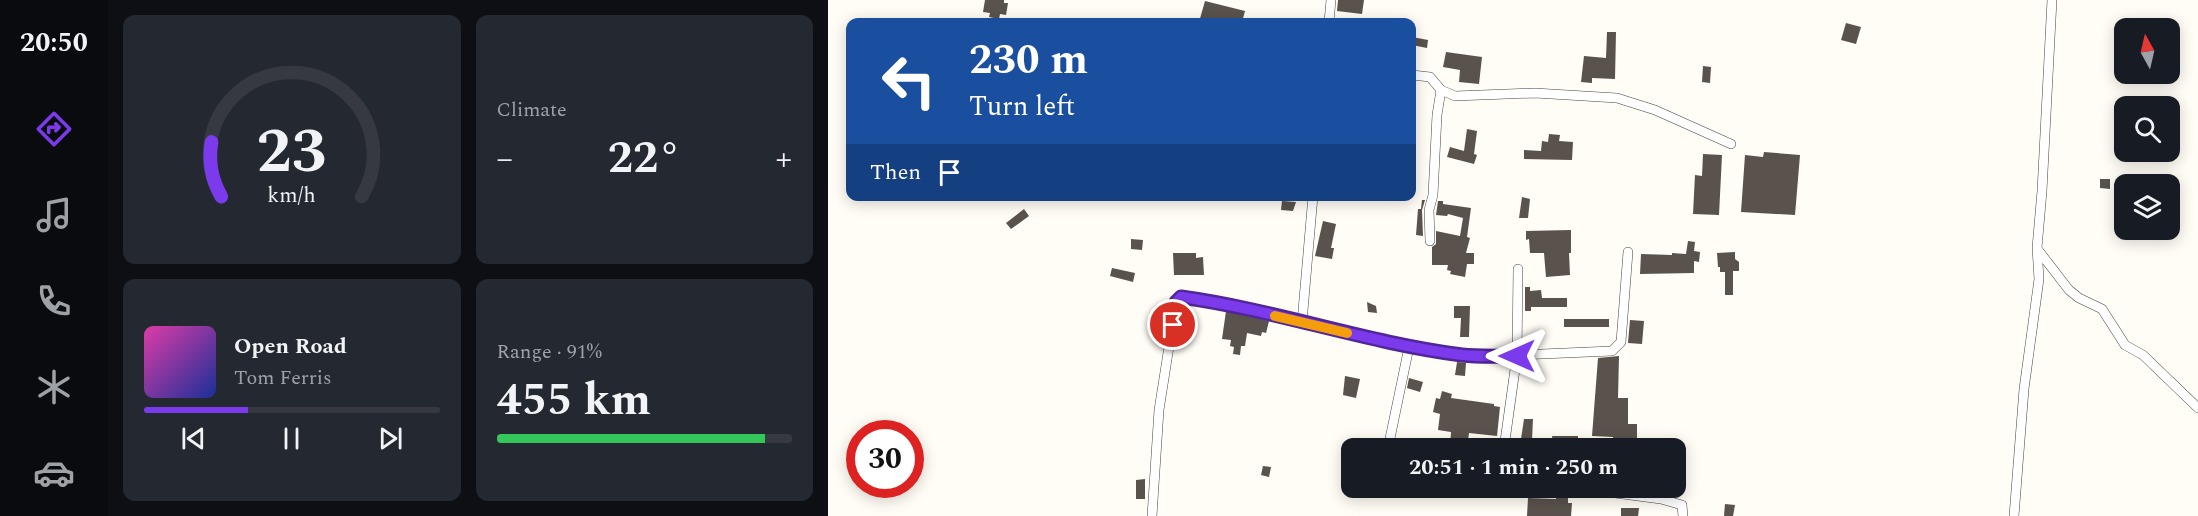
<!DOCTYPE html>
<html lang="en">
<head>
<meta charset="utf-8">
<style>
	body { margin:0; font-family:Spectral,serif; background:#242831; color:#f1f3f6; height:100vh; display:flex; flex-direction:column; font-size:22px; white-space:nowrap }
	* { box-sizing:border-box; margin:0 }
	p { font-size:20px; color:#9ea1a6 }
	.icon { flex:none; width:33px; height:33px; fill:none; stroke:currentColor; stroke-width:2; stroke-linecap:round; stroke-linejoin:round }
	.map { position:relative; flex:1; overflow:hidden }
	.drawer { display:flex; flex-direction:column; gap:15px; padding:15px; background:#0d0f14; width:720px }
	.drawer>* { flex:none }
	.hud { position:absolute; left:18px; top:18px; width:570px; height:183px; border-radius:12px; box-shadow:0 3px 15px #0003; background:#1a4fa0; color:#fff; overflow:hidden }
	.needle { width:39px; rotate:352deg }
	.controls { position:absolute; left:1286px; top:18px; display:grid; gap:12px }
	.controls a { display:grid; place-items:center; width:66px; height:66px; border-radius:12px; background:#171b24; box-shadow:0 3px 15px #0003; font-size:30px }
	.speed { position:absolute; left:18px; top:420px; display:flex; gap:12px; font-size:30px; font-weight:700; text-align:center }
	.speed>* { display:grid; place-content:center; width:78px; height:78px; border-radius:50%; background:#171b24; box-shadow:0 3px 15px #0003; line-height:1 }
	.speed .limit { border:9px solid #d22; background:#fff; color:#111 }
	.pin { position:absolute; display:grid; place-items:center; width:51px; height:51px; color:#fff; margin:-26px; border:3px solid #fff; border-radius:50%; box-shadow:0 2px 6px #0007 }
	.me { position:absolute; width:66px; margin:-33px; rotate:270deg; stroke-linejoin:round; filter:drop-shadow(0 0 4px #0008) }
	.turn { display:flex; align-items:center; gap:21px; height:126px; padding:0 24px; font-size:27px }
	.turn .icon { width:78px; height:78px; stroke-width:2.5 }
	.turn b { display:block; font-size:42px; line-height:51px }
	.then { display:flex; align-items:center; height:57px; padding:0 24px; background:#0003; gap:12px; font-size:22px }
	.big { font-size:45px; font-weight:700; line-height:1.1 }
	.drawer .widget { flex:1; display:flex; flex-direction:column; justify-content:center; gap:9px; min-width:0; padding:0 21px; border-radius:12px; background:#242831 }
	.drawer .dial { align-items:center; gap:0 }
	.dial svg { height:156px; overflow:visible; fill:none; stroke:#363941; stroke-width:7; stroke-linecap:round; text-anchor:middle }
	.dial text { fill:#f1f3f6; stroke:none }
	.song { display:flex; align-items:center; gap:18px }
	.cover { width:72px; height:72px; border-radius:9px; background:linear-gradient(135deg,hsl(320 70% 55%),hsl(230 70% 35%)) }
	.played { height:6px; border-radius:3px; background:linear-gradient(90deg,#7c3aed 35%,#363941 35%) }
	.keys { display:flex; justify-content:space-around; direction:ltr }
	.heat { display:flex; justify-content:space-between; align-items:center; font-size:33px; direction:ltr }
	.charge { height:9px; border-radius:4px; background:linear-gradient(90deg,#34c759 91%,#363941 0) }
	.drawer .tiles { flex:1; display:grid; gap:15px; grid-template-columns:repeat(2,1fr) }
	.trip { position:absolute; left:513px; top:438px; width:345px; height:60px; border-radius:12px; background:#171b24; box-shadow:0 3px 15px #0003; font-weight:700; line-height:60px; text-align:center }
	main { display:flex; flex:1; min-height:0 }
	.dock { display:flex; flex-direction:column; width:108px; justify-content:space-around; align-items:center; background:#090b0e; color:#9ea1a6 }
	.dock .icon { width:42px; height:42px }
	.dock .active { color:#7c3aed }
	.dock b { font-size:27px; color:#f1f3f6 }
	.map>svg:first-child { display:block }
	.building { fill:#5a524d }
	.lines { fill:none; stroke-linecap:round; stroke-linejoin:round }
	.street-casing { stroke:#444; stroke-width:10 }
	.street { stroke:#fff; stroke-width:9 }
	.route-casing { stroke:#51269a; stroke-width:15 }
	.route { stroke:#7c3aed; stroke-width:10 }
	.slow { stroke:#f59e0b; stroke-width:10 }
</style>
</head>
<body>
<main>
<nav class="dock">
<b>20:50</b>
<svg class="icon active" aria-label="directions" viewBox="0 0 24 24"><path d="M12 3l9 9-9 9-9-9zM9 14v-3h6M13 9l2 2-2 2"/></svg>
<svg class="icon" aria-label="music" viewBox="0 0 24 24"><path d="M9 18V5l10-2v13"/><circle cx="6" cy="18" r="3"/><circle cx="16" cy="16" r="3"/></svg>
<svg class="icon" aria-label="phone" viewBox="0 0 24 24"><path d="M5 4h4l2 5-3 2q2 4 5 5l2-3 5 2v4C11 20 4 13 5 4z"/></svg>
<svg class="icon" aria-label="climate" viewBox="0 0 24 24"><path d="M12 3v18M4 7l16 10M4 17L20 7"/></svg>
<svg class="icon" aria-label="car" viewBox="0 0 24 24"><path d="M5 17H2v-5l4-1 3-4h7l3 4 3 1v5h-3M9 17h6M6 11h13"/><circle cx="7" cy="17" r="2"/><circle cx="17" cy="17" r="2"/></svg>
</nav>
<section class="drawer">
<div class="tiles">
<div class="widget dial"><svg viewBox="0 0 100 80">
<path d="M14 69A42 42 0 1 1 86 69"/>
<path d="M14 69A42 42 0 0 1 9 41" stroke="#7c3aed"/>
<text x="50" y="56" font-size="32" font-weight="700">23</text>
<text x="50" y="72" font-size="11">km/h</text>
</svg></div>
<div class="widget"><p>Climate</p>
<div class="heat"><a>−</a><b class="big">22°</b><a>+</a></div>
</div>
<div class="widget">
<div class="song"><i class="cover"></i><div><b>Open Road</b><p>Tom Ferris</p></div></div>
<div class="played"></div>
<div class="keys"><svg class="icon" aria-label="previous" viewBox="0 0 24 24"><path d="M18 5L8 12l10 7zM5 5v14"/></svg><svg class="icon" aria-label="pause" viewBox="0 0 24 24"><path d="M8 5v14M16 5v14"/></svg><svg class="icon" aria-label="next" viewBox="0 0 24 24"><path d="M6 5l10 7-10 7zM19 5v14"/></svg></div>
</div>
<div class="widget"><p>Range · 91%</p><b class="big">455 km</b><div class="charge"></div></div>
</div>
</section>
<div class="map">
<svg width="1370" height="516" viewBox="0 0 1370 516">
	<rect width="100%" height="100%" fill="#fffdf5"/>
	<!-- building -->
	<g class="building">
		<path d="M157,0H176V3H180L178,15L172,14L171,19L161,17L162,13L155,12Z"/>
		<path d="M510,0H536L534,14L509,11Z"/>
		<path d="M377,1L417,11L414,22H371Z"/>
		<path d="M1018,23L1033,27L1028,44L1013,40Z"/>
		<path d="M779,32H788L787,79L764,78V83L753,82L756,56L778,58Z"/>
		<path d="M584,37L600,40L599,48L584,45Z"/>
		<path d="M618,52L654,57L651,84L631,82L632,70L615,67Z"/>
		<path d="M875,66L883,67L882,83L874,82Z"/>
		<path d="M639,129L649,131L646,154L649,155L646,164L619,157L622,147L636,151Z"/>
		<path d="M721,134L732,135L731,141L745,142L744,160L696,159V150L713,151L714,141L720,142Z"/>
		<path d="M936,152L972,155L967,215L913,212L917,155L935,157Z"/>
		<path d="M875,154L894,155L891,215L865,214L867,175L874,176Z"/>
		<path d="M1272,179H1282V189L1272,188Z"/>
		<path d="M694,197L702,199L700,218H691Z"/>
		<path d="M594,200H597L594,210L595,236L588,235L590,209H593Z"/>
		<path d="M454,201L468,202L465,211L453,210Z"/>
		<path d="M610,201H615V204L643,208L639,237L642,238L638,253H646V264H639L637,277L622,274L623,271L619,270L620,265H604V247L608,244V231L632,236L635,218L620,214L619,216L608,215Z"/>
		<path d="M196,209L201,216L183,229L178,223Z"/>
		<path d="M495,221L508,224L503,248H506L504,259L487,256Z"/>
		<path d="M743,230V253H741L742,275L718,277L716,253H702L701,239L698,240V231Z"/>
		<path d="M303,239L315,240L314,250L303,249Z"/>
		<path d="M860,241L867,242L866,251L872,252L871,262L866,261V273L812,274L813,254L844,255V253L858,254Z"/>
		<path d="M907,252V259L911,262V271H905V295H897V272H892V267H890L889,253Z"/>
		<path d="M345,253H368V258L375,257L376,275H346Z"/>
		<path d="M284,268L307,273L305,282L282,276Z"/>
		<path d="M697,287H702V291L713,290L714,298H739V307H703V311H697Z"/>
		<path d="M539,302L548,306L549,313L540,312Z"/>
		<path d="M626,306H642L641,337H632L633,318H626Z"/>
		<path d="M398,311L441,321L438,333L434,332L433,336L419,333L417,346H413L412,355L405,354L406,347L402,346L403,340L394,339Z"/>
		<rect x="736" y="319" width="45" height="8"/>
		<path d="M802,320L816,321L814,344L800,343Z"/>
		<path d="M791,356L790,398H800V424H809V448H786L785,437L764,436L770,358Z"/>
		<path d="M629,362L638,363L637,376L627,375Z"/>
		<path d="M517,376L532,379L528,398L515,395Z"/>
		<path d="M581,378L595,382L592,392L579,388Z"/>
		<path d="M614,391L624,394L623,398L666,404V406L672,407L669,436L641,433L639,448H622L623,432L610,430L612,414L605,412L608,398L612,399Z"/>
		<path d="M696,419H705L704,440L693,439Z"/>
		<path d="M724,436H750V444H725Z"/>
		<path d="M840,439L841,448H833L832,440Z"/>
		<path d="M435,466L443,467L441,477L433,475Z"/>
		<path d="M317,479V499H308V480Z"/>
		<path d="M728,496L740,497V503H744L743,516H699L700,498L728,499Z"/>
		<path d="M897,504L907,505L905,516H896Z"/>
		<path d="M793,508H811L810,516H793Z"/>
	</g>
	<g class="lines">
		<defs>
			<g id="street">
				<path d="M501,22L503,0"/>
				<path d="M584,75L602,77L613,90L627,96L707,93L789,98L827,110L903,144"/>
				<path d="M602,241L601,210L605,195L609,115L613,90"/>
				<path d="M1210,250L1241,290L1251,298L1274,309L1297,345L1315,355L1370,408"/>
				<path d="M474,322L485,196"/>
				<path d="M560,448L581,347"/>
				<path d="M676,448L689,355L690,269"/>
				<path d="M672,488L757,489L833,499L854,505L855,516"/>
				<path d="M324,516L331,410L348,302L353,297L388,302L581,347L637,356L689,355L784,351L793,342L800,252"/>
				<path d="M1186,516L1196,389L1211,279L1209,248L1214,191L1224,0"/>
			</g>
		</defs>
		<!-- street casing -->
		<use href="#street" class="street-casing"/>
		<!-- street -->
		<use href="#street" class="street"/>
	</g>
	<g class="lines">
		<defs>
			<path id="route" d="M345,325L348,302L353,297C448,310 539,343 634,355C652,357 671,356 689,356"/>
		</defs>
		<!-- route casing -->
		<use href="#route" class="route-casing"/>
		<!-- route -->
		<use href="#route" class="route"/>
		<!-- slow -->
		<path class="slow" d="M447,316L519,333"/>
	</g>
</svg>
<div class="controls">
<a><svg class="needle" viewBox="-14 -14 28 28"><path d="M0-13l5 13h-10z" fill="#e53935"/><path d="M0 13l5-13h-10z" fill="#9ea1a6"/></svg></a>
<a><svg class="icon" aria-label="search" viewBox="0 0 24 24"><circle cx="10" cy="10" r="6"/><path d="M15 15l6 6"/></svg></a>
<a><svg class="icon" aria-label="layers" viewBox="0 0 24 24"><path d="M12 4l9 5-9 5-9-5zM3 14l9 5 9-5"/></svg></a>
</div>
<div class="speed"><div class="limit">30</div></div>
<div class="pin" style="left:345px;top:325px;background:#d93025"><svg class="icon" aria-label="arrive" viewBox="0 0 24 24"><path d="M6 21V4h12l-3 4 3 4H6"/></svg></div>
<svg class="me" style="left:689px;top:356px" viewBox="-20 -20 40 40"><path d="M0-17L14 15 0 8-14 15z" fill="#7c3aed" stroke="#fff" stroke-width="4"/></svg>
<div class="trip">20:51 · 1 min · 250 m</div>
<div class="hud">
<div class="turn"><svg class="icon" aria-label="left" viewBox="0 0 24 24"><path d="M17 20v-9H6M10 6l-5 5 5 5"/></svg><div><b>230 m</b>Turn left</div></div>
<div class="then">Then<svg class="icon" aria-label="arrive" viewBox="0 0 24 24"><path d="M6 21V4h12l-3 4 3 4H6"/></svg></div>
</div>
</div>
</main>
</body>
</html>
